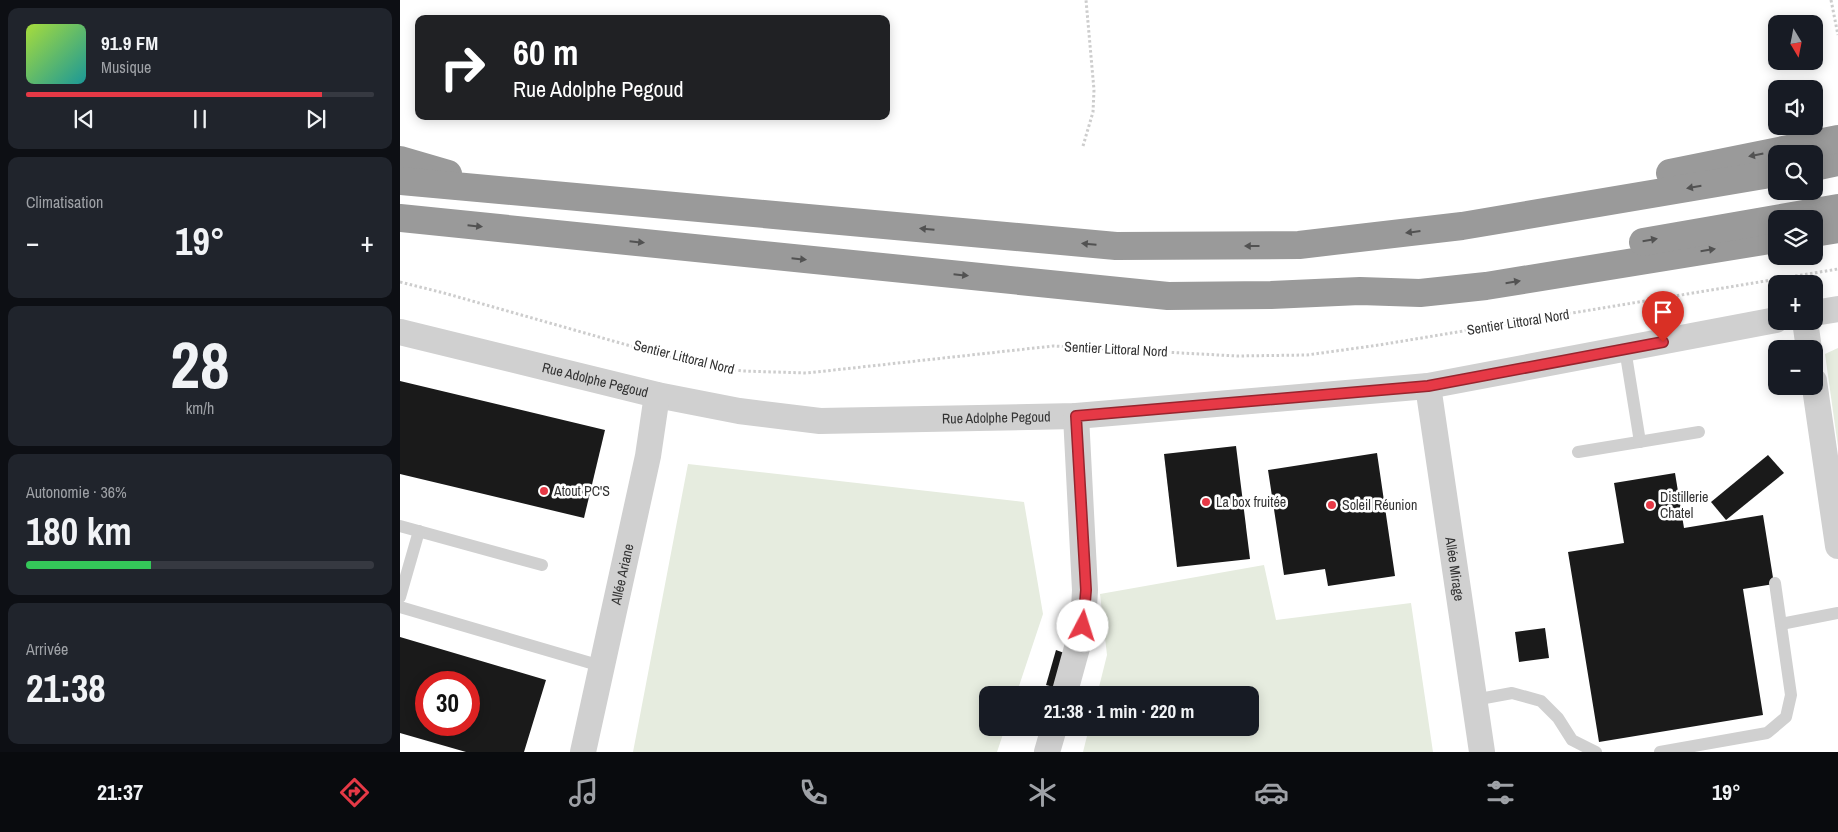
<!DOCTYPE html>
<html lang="fr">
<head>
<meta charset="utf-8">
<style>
	body { margin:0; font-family:"Archivo Narrow",sans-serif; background:#20242c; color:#f1f3f6; height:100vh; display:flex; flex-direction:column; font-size:19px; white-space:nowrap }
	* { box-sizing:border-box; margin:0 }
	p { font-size:16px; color:#9ea1a6 }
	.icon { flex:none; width:28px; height:28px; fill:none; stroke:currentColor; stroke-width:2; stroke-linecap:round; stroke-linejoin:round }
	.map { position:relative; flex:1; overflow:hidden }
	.details { display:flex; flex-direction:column; gap:8px; padding:8px; background:#0d0f14; width:400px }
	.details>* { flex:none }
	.hud { position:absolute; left:15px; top:15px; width:475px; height:105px; border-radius:10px; box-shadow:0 2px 12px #0003; background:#202124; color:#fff; overflow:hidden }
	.needle { width:32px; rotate:170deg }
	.buttons { position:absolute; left:1368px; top:15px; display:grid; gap:10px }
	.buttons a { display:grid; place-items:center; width:55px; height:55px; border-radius:10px; background:#171b24; box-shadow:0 2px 12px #0003; font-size:25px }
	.speed { position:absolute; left:15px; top:671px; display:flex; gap:10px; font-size:25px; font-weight:700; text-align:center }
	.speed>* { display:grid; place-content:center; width:65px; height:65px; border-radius:50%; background:#171b24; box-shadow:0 2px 12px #0003; line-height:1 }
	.speed .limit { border:8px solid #d22; background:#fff; color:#111 }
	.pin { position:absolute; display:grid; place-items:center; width:42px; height:42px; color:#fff; margin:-51px -21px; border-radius:50% 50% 50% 0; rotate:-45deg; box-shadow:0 0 5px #0007 }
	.pin .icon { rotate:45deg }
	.me { position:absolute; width:55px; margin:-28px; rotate:5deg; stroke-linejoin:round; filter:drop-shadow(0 0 4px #0008) }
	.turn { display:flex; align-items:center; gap:18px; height:105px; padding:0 15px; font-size:22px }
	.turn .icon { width:65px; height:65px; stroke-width:2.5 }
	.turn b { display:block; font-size:35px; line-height:42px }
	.big { font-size:38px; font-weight:800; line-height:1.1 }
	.details .tile { flex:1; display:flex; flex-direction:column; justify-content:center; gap:8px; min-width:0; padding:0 18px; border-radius:10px; background:#20242c }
	.details .dial { align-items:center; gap:0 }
	.dial b { font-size:65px; line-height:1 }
	.song { display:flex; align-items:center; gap:15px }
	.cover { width:60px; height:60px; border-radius:8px; background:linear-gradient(135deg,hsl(80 70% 55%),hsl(180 70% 35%)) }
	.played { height:5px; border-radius:2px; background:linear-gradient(90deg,#e63946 85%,#363941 85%) }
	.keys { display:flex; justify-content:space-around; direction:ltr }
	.heat { display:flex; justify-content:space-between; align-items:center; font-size:28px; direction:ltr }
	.charge { height:8px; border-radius:4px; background:linear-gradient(90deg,#34c759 36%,#363941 0) }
	.trip { position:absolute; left:579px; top:686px; width:280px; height:50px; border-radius:10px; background:#171b24; box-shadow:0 2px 12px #0003; font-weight:800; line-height:50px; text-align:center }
	.menu { display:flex; height:80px; justify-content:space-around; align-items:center; background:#090b0e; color:#9ea1a6 }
	.menu .icon { width:35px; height:35px }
	.menu .active { color:#e63946 }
	.menu b { font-size:22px; color:#f1f3f6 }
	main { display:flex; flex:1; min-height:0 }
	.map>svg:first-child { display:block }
	.green { fill:#e6ecdf }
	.building { fill:#1a1a1a; fill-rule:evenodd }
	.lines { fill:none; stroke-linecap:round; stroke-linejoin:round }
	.path { stroke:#cdcdcd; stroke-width:3; stroke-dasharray:2.5 2.5; stroke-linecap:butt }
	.lane { stroke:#d0d0d0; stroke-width:12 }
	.street { stroke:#d0d0d0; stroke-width:26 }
	.highway { stroke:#9a9a9a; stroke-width:28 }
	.oneway { fill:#525252 }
	.route-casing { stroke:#96252e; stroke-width:12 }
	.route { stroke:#e63946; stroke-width:9 }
	.poi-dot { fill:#e63946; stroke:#fff; stroke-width:2 }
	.labels { text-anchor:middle; stroke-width:5; stroke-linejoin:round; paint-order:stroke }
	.street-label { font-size:14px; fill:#333; stroke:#fff }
	.poi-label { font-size:14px; fill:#333; stroke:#fff; text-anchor:start }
</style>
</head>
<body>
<main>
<section class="details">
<div class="tile">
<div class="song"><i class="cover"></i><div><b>91.9 FM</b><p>Musique</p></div></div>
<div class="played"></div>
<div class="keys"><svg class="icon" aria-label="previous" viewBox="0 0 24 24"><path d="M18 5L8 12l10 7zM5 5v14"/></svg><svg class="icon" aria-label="pause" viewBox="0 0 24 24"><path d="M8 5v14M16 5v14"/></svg><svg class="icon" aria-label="next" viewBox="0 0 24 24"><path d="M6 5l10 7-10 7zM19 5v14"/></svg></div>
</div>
<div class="tile"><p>Climatisation</p>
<div class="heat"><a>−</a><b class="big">19°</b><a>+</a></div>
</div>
<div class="tile dial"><b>28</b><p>km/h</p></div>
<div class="tile"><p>Autonomie · 36%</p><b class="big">180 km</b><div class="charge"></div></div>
<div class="tile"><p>Arrivée</p><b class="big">21:38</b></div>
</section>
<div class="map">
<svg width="1438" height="752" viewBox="0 0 1438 752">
	<rect width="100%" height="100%" fill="#fff"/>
	<!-- green -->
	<g class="green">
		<path d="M1438,348V447L1425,354Z"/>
		<path d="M288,464L624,502L643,614L616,695H588V728H605L597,752H233Z"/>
		<path d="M864,565L876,620L1011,603L1033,752H683L689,728H850V695H697L707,655L700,594Z"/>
	</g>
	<!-- building -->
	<g class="building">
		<path d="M0,381L205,430L184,518L0,474Z"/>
		<path d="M836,446L850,559L777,567L764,454Z"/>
		<path d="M977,453L995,576L928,586L925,569L884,575L868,470Z"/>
		<path d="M1368,455L1384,473L1326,520L1311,502Z"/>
		<path d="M1275,473L1284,528L1363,515L1374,584L1343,589L1363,715L1199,742L1168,552L1224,543L1214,483Z"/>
		<path d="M1145,628L1149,658L1119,662L1115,632Z"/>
		<path d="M0,637L146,680L124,752H66L0,733ZM26,682H69V725H26Z"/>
		<path d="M656,650L667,654L657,688L646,685Z"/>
	</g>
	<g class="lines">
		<!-- path -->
		<g class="path">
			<path d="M1431,0L1438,35"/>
			<path d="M683,146L693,112L694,90L686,0"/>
			<path d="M0,282L44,293L280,360L342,371L407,373L653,346L837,356L907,355L979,345L1438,269"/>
		</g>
		<!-- lane -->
		<g class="lane">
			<path d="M1225,349L1240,442"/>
			<path d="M1178,452L1299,432"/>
			<path d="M0,526L142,565"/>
			<path d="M0,597L19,531"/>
			<path d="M0,607L201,666"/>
			<path d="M1381,624L1438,613"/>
			<path d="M1074,700L1112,693L1141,701L1158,718L1172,740L1196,752"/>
			<path d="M1260,752L1367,733L1386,717L1391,695L1375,583"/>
		</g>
		<!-- street -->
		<g class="street">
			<path d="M1414,313L1438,309"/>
			<path d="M1405,321L1409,349"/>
			<path id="s1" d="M0,332L257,395L339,411L420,421L676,416L1028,386L1376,320"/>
			<path d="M1414,381L1438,546"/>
			<path id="s2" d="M1028,386L1082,752"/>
			<path d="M664,695L683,626L685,590L676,416"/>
			<path id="s3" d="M183,752L248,456L257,395"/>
			<path d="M647,752L654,728"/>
		</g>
		<!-- highway -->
		<g class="highway">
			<path d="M0,160L48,174"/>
			<path d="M1414,167L1438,162"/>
			<path d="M1270,173L1438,139"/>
			<path d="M0,181L716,246L899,245L1062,226L1376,173"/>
			<path d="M0,218L768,296L871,295L960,291L1020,293L1086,286L1376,239"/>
			<path d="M1414,233L1438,229"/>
			<path d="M1243,242L1438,208"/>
		</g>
	</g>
	<!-- one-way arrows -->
	<defs><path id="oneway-solid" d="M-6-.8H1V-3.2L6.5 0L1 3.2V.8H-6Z" transform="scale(1.25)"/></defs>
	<g class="oneway">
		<use href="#oneway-solid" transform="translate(1356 155) rotate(169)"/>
		<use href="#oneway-solid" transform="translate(1294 187) rotate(170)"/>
		<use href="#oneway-solid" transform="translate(75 226) rotate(6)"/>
		<use href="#oneway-solid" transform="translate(527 229) rotate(-175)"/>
		<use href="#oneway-solid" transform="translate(1013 232) rotate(173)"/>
		<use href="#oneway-solid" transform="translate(1250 240) rotate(-10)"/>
		<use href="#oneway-solid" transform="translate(237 242) rotate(6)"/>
		<use href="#oneway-solid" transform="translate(689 244) rotate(-175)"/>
		<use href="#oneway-solid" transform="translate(852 246) rotate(180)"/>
		<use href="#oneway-solid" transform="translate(1308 250) rotate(-9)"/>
		<use href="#oneway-solid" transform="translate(399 259) rotate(6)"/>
		<use href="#oneway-solid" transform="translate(561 275) rotate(6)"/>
		<use href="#oneway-solid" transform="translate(1113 282) rotate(-9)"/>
	</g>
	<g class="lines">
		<defs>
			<path id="route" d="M683,626L686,590L676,416L1028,386L1263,342"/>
		</defs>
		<!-- route casing -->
		<use href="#route" class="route-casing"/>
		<!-- route -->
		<use href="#route" class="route"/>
	</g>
	<!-- markers -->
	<g class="poi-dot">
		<circle cx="144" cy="491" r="5"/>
		<circle cx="806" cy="502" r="5"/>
		<circle cx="932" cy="505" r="5"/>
		<circle cx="1250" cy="505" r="5"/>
	</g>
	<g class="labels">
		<!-- street labels -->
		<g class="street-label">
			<text transform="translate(1118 322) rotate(-9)" y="5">Sentier Littoral Nord</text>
			<text transform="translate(716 349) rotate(3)" y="5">Sentier Littoral Nord</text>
			<text transform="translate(284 357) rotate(14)" y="5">Sentier Littoral Nord</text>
			<text dy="5" stroke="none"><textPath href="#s1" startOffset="201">Rue Adolphe Pegoud</textPath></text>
			<text dy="5" stroke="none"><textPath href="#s1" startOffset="606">Rue Adolphe Pegoud</textPath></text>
			<text dy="5" stroke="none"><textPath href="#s2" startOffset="185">Allée Mirage</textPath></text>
			<text dy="5" stroke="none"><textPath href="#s3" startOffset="182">Allée Ariane</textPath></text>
		</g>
		<!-- poi labels -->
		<g class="poi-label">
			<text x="154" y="496">Atout PC'S</text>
			<text x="1260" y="502">Distillerie<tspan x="1260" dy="16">Chatel</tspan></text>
			<text x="816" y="507">La box fruitée</text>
			<text x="942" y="510">Soleil Réunion</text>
		</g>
	</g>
</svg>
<div class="buttons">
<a><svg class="needle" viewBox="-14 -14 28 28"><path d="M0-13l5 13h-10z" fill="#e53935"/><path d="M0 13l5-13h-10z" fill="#9ea1a6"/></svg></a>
<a><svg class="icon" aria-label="sound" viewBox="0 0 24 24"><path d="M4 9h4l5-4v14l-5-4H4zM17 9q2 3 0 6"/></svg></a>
<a><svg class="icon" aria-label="search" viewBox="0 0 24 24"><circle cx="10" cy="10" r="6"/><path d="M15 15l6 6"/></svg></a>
<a><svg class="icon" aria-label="layers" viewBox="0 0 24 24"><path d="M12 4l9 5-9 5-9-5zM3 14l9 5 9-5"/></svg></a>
<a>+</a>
<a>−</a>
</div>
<div class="speed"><div class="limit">30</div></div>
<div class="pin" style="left:1263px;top:342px;background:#d93025"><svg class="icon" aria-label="arrive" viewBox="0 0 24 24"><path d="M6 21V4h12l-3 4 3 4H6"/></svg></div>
<svg class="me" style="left:683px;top:626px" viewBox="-20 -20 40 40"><circle r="19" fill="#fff"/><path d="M0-13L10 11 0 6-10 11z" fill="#e63946"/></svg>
<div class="trip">21:38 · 1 min · 220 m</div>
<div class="hud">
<div class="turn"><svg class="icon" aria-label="right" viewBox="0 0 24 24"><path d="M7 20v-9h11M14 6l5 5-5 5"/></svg><div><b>60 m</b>Rue Adolphe Pegoud</div></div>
</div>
</div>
</main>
<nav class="menu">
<b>21:37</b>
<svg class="icon active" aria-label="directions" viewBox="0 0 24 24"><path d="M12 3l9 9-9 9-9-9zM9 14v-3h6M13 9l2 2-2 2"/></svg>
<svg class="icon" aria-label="music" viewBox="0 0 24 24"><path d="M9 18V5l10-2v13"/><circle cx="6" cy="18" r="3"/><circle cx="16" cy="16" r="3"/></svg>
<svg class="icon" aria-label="phone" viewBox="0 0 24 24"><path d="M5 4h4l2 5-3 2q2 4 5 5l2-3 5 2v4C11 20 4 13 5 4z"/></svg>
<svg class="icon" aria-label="climate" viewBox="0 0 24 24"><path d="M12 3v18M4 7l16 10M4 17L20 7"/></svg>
<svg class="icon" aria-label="car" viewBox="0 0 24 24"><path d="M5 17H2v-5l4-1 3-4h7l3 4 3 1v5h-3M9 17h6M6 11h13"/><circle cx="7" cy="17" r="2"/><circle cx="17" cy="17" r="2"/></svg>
<svg class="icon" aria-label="filters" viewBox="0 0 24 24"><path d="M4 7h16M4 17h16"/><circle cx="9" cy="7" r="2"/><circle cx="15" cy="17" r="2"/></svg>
<b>19°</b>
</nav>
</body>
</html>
